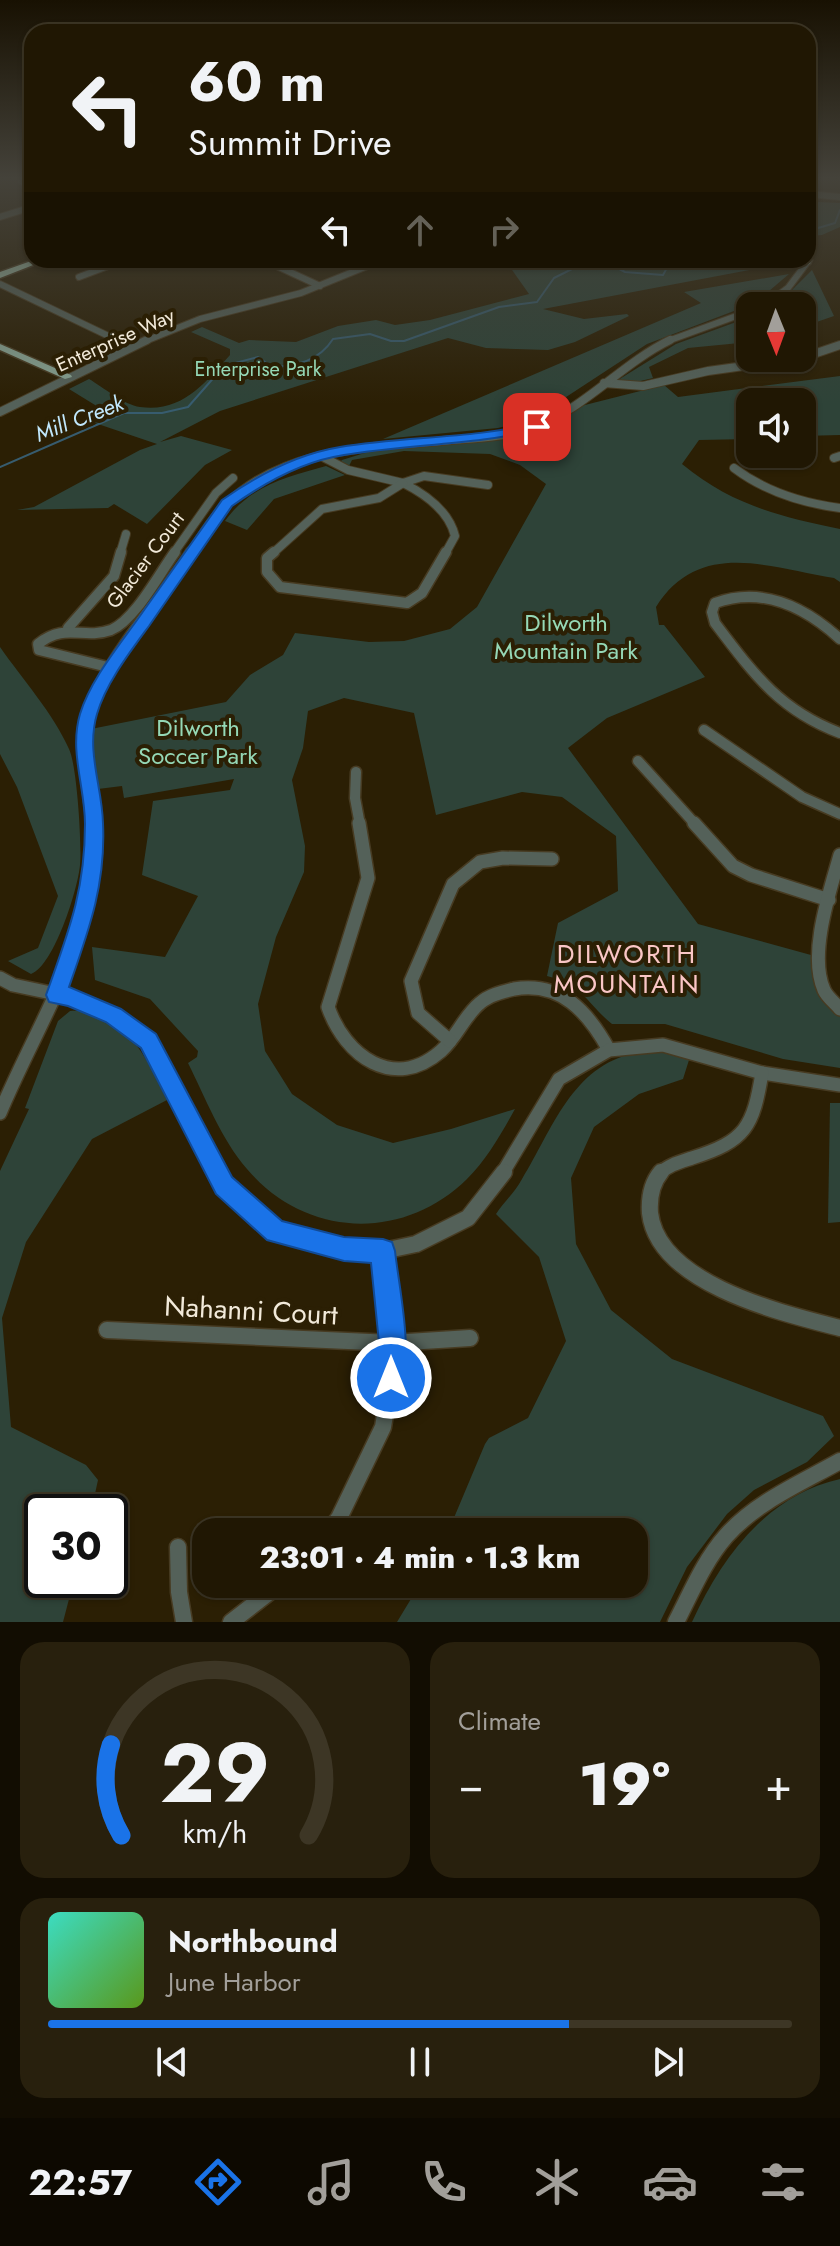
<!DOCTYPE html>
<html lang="en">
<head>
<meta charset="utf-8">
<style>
	body { margin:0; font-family:Jost,sans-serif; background:#28200d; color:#f1f3f6; height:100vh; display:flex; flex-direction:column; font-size:30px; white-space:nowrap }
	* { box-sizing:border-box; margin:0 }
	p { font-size:26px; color:#a29f9a }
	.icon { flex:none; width:44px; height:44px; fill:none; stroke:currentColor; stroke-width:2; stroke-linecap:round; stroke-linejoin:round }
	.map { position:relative; height:1622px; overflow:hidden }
	.panel { display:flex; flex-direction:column; gap:20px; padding:20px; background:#120d02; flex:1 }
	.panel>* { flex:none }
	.guide { position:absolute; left:24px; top:24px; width:792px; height:244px; border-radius:24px; box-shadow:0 2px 6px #0004,0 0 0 2px #3d3625; background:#201703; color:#f1f3f6; overflow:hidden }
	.needle { width:52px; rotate:179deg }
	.tools { position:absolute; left:736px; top:292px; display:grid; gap:16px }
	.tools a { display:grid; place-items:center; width:80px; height:80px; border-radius:16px; background:#201703; box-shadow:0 2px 6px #0004,0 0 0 2px #3d3625; font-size:40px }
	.speed { position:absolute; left:24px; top:1494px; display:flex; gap:16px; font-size:40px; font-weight:700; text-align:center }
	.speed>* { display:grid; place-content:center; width:104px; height:104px; border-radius:50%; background:#201703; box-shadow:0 2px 6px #0004,0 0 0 2px #3d3625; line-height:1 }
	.speed .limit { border:4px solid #111; border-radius:12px; background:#fff; color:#111 }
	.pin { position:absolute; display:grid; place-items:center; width:68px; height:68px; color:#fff; margin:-34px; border-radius:16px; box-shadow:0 4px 12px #0006 }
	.me { position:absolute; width:88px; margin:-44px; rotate:0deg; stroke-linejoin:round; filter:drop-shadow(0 0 6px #0008) }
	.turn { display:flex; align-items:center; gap:28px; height:168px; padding:0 32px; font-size:36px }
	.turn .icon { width:104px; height:104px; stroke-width:2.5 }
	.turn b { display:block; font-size:56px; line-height:68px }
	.lanes { display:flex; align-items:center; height:76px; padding:0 32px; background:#0003; justify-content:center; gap:40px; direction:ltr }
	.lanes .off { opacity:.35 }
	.big { font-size:60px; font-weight:800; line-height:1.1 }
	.panel .tile { flex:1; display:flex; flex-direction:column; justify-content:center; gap:12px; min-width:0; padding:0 28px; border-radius:24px; background:#28200d }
	.panel .dial { align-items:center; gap:0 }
	.dial svg { height:208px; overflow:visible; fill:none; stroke:#3d3625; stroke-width:7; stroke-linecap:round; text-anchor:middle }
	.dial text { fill:#f1f3f6; stroke:none }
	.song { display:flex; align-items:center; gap:24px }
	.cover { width:96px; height:96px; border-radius:12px; background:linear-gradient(135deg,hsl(170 70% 55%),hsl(90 70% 35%)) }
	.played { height:8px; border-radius:4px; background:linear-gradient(90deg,#1a73e8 70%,#3d3625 70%) }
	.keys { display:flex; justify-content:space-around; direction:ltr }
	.heat { display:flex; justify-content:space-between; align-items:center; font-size:44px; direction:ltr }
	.panel .tiles { flex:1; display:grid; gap:20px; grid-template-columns:1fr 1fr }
	.tile:last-child { grid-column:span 2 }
	.trip { position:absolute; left:192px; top:1518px; width:456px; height:80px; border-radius:24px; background:#201703; box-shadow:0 2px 6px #0004,0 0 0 2px #3d3625; font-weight:800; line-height:80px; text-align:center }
	.dock { display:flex; height:128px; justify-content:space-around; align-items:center; background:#0d0901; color:#a29f9a }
	.dock .icon { width:56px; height:56px }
	.dock .active { color:#1a73e8 }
	.dock b { font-size:36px; color:#f1f3f6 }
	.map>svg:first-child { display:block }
	.green { fill:#2e4338 }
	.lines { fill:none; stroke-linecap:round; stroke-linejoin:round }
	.stream { stroke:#375c6f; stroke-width:2 }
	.minor-far4-casing { stroke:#473b22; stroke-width:8 }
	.minor-far3-casing { stroke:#473b22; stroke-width:10 }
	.minor-far2-casing { stroke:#473b22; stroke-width:13 }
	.minor-far1-casing { stroke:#473b22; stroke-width:16 }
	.minor-casing { stroke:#473b22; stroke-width:19 }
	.major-casing { stroke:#473b22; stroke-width:3 }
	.highway-casing { stroke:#473b22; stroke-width:3 }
	.minor-far4 { stroke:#546159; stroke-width:6 }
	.minor-far3 { stroke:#546159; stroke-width:8 }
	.minor-far2 { stroke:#546159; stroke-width:10 }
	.minor-far1 { stroke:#546159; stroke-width:13 }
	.minor { stroke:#546159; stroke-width:16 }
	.major { fill:#86a191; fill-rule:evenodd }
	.highway { fill:#9abba7; fill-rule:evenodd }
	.route { fill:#1a73e8; stroke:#114b97; stroke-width:2 }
	.labels { text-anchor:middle; stroke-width:8; stroke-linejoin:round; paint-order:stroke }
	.far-street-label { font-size:20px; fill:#f2eada; stroke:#2b1f04 }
	.far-park-label { font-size:20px; fill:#95d8b6; stroke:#2b1f04 }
	.far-water-label { font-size:22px; font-style:italic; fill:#c1e8fd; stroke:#2b1f04 }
	.park-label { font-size:24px; fill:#95d8b6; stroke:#2b1f04 }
	.neighbourhood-label { font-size:26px; letter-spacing:2px; fill:#fac6c6; stroke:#2b1f04 }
	.near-street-label { font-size:28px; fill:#f2eada; stroke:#2b1f04 }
</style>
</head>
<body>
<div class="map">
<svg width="840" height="1622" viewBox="0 0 840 1622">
	<rect width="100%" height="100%" fill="#2b1f04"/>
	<!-- green -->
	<g class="green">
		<path d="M817,202L840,203V227L822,235L808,236V203Z"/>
		<path d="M505,260H802L543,309L584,319L627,314L629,316L575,342L548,350L486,348L448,338L220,411L160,442L181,436L232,450L205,465L147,524L114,504L108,508L17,510L34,507L140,450L157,444L95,423V405L69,389L89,379C103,387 124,405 140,407C182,413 205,383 230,355V349L191,332L202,327L239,343L249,340L296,342L338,326L376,320L395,325L430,320L529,294Z"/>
		<path d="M812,270L834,316L802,327V306H776Z"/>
		<path d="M789,274L755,303L647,344L531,420L498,428L383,439L701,303L684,292Z"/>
		<path d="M750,317V342L688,348L649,367L653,378L628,384L618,380L676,344Z"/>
		<path d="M840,376V435L802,436V402H750V439L699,440L682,464C732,505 778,516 840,529V582L834,578C768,567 699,539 656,607L659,625H664L705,677L607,718L568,748L698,924L811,955L818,974L840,1009V1068L783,1059L665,1024H612C586,1003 585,986 547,976L558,923L618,891L616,836L562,797L522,792L436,815L414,713L344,698L308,711L303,748L292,780L305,846L304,872L276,937L258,1004L265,1051L292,1094L337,1125L393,1143L451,1129L515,1109C501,1134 487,1159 467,1179C403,1242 305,1238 247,1169C221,1139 206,1099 188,1063L197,1057L198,1051L150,999L95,980L92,947L165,957L198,896L142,875L153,801L230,790L234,779L124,798L122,786L90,790L86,730L226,702L250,675L283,655L295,633L369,642L404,641L450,629L477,607L546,484L520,465L490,454L404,451L352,460L349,466L340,462L342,460L371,451L521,436L556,423L581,406L664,385L678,397Z"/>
		<path d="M326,466L345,475L274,499L247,530L225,521C250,486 286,477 326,466Z"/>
		<path d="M0,647C23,680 53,713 69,749C77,765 82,846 80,865C78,889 54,966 31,974L8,961L38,948L58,896L17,787L0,754Z"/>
		<path d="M70,1011C124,1008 147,1058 167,1100L92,1139L26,1242L2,1318L11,1427L86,1465L98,1480L91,1512H42V1580H74L63,1622H0V1171L29,1109L25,1108L58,1021Z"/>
		<path d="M635,1053H664L689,1060L683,1079L639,1094L594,1127L571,1178L576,1244L611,1310L672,1359L823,1416L834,1436L807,1462L754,1490L727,1514L687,1567L660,1622H397L420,1584H634V1532H448L485,1444L489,1438L528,1418L566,1341L539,1257L496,1214C504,1202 515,1192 522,1179C552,1130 572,1066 635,1053Z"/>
		<path d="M830,1103H840V1222L828,1223Z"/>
		<path d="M840,1479V1622H692C721,1558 767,1495 840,1479Z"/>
	</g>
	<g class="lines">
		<!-- stream -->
		<g class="stream">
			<path d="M808,231L835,223L840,210"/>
			<path d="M0,467L124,413H162L188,407L224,366L258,357L272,367C297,366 319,361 333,339L370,334L391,341H404L499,307L537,302L554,278L582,264L606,262L625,272L663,275L668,266L679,267L683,260"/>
		</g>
		<defs>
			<g id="minor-far4">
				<path d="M21,181L32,186"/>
				<path d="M808,194L840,197"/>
				<path d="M0,217L32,207"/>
				<path d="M264,260L320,286"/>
				<path d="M79,277L124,260"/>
				<path d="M0,284L121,342"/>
				<path d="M763,306L788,288L806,264"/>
				<path d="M143,342L200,319L301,293L382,260"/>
				<path d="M665,342L750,311"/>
			</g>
			<g id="minor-far3">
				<path d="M117,340L131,347"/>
				<path d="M802,358L840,345"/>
				<path d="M604,383L643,386L708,371L801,358"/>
				<path d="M0,412L147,340"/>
				<path d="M321,456L348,470L403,483"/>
				<path d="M834,458L840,456"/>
				<path d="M734,468C766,492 801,503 840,508"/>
				<path d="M403,483C425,494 449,511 455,536L445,554"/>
				<path d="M403,483L424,476L488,485"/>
				<path d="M120,554L126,534"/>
				<path d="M173,554L216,493L233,478"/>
				<path d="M190,554C201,537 211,519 226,505C280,449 370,447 442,441C470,438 499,438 526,430C580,414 619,365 670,340"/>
				<path d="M272,554L322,509L379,498L403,483"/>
			</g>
			<g id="minor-far2">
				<path d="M274,552L267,558V572L280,587L407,603L422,593L446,552"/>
				<path d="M68,628L114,576L121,552"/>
				<path d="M840,639C805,607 762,586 715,603L712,612L715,623C753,673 779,710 840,733"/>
				<path d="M112,668L39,650L38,644C66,622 82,640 111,630C135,620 159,574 175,552"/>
				<path d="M704,730L802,797L840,814"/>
				<path d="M638,761L696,825"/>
				<path d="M356,772L355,798L360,825"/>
				<path d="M92,825C89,795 82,763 85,732C91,673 159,602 191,552"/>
			</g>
			<g id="minor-far1">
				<path d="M359,823L368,878L328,1007C345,1056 394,1092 441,1051C457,1037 464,1016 480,1003C489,995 502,992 514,989C561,981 588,1012 609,1050"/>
				<path d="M694,823L733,866L751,875L829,900"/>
				<path d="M840,855C830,891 808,954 824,990C827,997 835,1003 840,1009"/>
				<path d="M0,978L13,985L70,997L113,1015L149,1041L218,1174"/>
				<path d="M450,1041L418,1013L411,981L453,884L480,862L503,858L552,859"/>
				<path d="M0,1113C38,1021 104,927 92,823"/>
				<path d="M502,1174L559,1079L609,1050L663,1045L762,1073L840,1085"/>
				<path d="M659,1174C668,1165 680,1162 692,1158C746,1141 753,1127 762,1073"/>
			</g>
			<g id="minor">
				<path d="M217,1172L224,1186L276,1232L344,1249L383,1251L416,1244L468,1218L504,1172"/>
				<path d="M661,1172C651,1184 649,1198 650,1213C658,1284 782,1313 840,1328"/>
				<path d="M107,1330L392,1343L470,1338"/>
				<path d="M328,1532L339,1518L383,1427L391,1378L392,1343L383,1251"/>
				<path d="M178,1547L179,1592L184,1622"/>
				<path d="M231,1622L280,1584"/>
				<path d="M676,1622C691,1593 704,1561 726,1536C756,1502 801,1483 840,1461"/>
			</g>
			<g id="major">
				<path d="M808,258L812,260L810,264L803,266L804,260H808Z"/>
				<path d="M0,344L71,375L72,377L65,379L0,350Z"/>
			</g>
			<path id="highway" d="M34,260H46L0,278V272Z"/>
		</defs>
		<!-- minor-far4 casing -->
		<use href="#minor-far4" class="minor-far4-casing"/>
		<!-- minor-far3 casing -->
		<use href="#minor-far3" class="minor-far3-casing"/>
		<!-- minor-far2 casing -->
		<use href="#minor-far2" class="minor-far2-casing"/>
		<!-- minor-far1 casing -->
		<use href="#minor-far1" class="minor-far1-casing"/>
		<!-- minor casing -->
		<use href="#minor" class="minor-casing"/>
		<!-- major casing -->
		<use href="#major" class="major-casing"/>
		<!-- highway casing -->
		<use href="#highway" class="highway-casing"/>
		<!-- minor-far4 -->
		<use href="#minor-far4" class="minor-far4"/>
		<!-- minor-far3 -->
		<use href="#minor-far3" class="minor-far3"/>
		<!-- minor-far2 -->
		<use href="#minor-far2" class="minor-far2"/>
		<!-- minor-far1 -->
		<use href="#minor-far1" class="minor-far1"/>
		<!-- minor -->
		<use href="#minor" class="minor"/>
		<!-- major -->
		<use href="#major" class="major"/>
		<!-- highway -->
		<use href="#highway" class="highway"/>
	</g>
	<!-- sky -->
	<linearGradient id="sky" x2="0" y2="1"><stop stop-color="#181102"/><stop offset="0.44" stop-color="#44423a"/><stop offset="1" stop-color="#44423a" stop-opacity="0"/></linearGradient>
	<rect width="840" height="404" fill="url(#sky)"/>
	<!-- route -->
	<path class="route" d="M537,423L541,424V429C476,445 410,444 344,455C304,461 264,483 232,506C204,546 177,586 149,626C130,652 106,683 97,714C86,751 102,786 103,823C106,884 89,930 69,987L121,1009L156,1034L232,1177L282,1221L344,1237L383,1239L392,1242L395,1251C399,1288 414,1354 400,1387L391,1391L382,1387L378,1378L379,1343L371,1263L344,1261L267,1240L216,1194L141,1048L106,1022L68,1006L49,1002L46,995C68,933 85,892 85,824C85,787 69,751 80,714C90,681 117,648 137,620C165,580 194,540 222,500C256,476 298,454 340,447C405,436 472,439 537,423Z"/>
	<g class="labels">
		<!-- far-street labels -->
		<g class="far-street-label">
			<text transform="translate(115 340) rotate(-24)" y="7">Enterprise Way</text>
			<text transform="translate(145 560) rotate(-53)" y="7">Glacier Court</text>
		</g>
		<!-- far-park labels -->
		<g class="far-park-label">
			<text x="258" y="376">Enterprise Park</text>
		</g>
		<!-- far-water labels -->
		<g class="far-water-label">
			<text transform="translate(79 418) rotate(-21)" y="8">Mill Creek</text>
		</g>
		<!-- park labels -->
		<g class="park-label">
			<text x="566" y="631">Dilworth<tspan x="566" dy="28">Mountain Park</tspan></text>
			<text x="198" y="736">Dilworth<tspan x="198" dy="28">Soccer Park</tspan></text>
		</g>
		<!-- neighbourhood labels -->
		<g class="neighbourhood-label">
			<text x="627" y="963">DILWORTH<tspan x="627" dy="30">MOUNTAIN</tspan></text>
		</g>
		<!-- near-street labels -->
		<g class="near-street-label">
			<text transform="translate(251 1310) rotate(3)" y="10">Nahanni Court</text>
		</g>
	</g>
</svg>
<div class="tools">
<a><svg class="needle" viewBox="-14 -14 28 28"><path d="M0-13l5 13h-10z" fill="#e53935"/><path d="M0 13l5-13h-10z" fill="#a29f9a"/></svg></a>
<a><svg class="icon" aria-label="sound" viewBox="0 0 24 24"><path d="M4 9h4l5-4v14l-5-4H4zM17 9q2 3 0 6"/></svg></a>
</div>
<div class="speed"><div class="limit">30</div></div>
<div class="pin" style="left:537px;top:427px;background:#d93025"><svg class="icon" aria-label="arrive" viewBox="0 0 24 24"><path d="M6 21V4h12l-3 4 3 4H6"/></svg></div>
<svg class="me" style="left:391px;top:1378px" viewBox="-20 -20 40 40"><circle r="17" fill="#1a73e8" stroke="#fff" stroke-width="3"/><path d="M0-11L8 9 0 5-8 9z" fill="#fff"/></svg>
<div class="trip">23:01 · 4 min · 1.3 km</div>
<div class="guide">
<div class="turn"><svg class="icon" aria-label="left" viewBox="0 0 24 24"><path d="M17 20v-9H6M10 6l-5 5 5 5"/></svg><div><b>60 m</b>Summit Drive</div></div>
<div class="lanes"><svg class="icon" aria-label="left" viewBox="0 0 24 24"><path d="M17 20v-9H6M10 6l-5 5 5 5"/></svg><svg class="icon off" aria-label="ahead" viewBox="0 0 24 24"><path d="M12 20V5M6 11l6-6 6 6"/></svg><svg class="icon off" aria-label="right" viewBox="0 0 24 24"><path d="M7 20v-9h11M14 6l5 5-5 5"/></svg></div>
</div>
</div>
<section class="panel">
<div class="tiles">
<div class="tile dial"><svg viewBox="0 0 100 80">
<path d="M14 69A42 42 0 1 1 86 69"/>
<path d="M14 69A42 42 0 0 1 10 34" stroke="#1a73e8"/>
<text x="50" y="56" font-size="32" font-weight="700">29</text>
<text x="50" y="72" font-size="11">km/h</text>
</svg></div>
<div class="tile"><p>Climate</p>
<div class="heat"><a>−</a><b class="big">19°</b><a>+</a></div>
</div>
<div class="tile">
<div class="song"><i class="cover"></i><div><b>Northbound</b><p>June Harbor</p></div></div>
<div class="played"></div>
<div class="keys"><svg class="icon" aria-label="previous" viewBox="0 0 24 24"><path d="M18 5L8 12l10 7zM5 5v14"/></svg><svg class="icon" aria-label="pause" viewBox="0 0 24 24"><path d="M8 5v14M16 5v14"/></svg><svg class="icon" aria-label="next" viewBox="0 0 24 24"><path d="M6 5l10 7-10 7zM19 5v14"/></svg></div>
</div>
</div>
</section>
<nav class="dock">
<b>22:57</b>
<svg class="icon active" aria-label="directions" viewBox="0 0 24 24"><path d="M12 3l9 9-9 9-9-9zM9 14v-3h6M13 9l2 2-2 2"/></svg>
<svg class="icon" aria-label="music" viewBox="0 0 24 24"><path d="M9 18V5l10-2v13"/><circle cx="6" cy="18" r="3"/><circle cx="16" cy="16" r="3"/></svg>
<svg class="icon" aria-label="phone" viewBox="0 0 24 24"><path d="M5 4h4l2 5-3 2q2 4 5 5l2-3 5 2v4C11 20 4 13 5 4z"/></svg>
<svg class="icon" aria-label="climate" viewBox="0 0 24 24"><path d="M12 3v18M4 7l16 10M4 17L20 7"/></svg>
<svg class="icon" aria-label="car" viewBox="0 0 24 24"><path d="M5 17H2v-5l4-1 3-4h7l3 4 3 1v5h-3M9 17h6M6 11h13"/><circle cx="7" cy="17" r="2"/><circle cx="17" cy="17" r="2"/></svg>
<svg class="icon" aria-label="filters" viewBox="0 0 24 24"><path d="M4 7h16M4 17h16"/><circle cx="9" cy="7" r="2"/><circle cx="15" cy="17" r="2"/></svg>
</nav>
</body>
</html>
